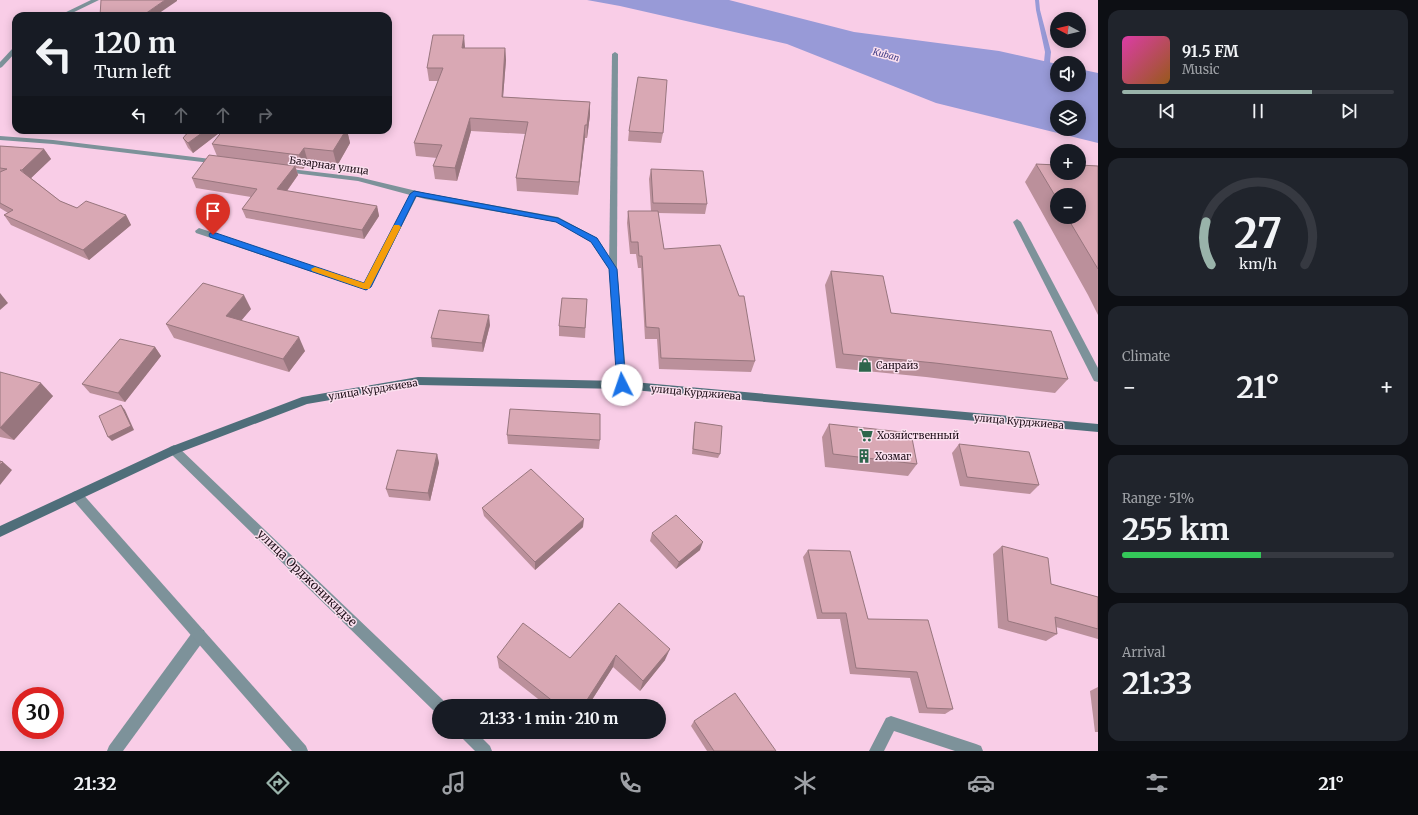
<!DOCTYPE html>
<html lang="en">
<head>
<meta charset="utf-8">
<style>
	body { margin:0; font-family:Merriweather,serif; background:#20242c; color:#f1f3f6; height:100vh; display:flex; flex-direction:column; font-size:15px; white-space:nowrap }
	* { box-sizing:border-box; margin:0 }
	p { font-size:13px; color:#9ea1a6 }
	.icon { flex:none; width:22px; height:22px; fill:none; stroke:currentColor; stroke-width:2; stroke-linecap:round; stroke-linejoin:round }
	.map { position:relative; flex:1; overflow:hidden }
	.side { display:flex; flex-direction:column; gap:10px; padding:10px; background:#0d0f14; width:320px }
	.side>* { flex:none }
	.banner { position:absolute; left:12px; top:12px; width:380px; height:122px; border-radius:12px; box-shadow:0 2px 10px #0003; background:#171b24; color:#f1f3f6; overflow:hidden }
	.needle { width:26px; rotate:277deg }
	.controls { position:absolute; left:1050px; top:12px; display:grid; gap:8px }
	.controls a { display:grid; place-items:center; width:36px; height:36px; border-radius:50%; background:#171b24; box-shadow:0 2px 10px #0003; font-size:20px }
	.speed { position:absolute; left:12px; top:687px; display:flex; gap:8px; font-size:20px; font-weight:700; text-align:center }
	.speed>* { display:grid; place-content:center; width:52px; height:52px; border-radius:50%; background:#171b24; box-shadow:0 2px 10px #0003; line-height:1 }
	.speed .limit { border:6px solid #d22; background:#fff; color:#111 }
	.pin { position:absolute; display:grid; place-items:center; width:34px; height:34px; color:#fff; margin:-41px -17px; border-radius:50% 50% 50% 0; rotate:-45deg; box-shadow:0 0 4px #0007 }
	.pin .icon { rotate:45deg }
	.me { position:absolute; width:44px; margin:-22px; rotate:356deg; stroke-linejoin:round; filter:drop-shadow(0 0 3px #0008) }
	.turn { display:flex; align-items:center; gap:14px; height:84px; padding:0 16px; font-size:18px }
	.turn .icon { width:52px; height:52px; stroke-width:2.5 }
	.turn b { display:block; font-size:28px; line-height:34px }
	.lanes { display:flex; align-items:center; height:38px; padding:0 16px; background:#0003; justify-content:center; gap:20px; direction:ltr }
	.lanes .off { opacity:.35 }
	.big { font-size:30px; font-weight:700; line-height:1.1 }
	.side .widget { flex:1; display:flex; flex-direction:column; justify-content:center; gap:6px; min-width:0; padding:0 14px; border-radius:12px; background:#20242c }
	.side .dial { align-items:center; gap:0 }
	.dial svg { height:104px; overflow:visible; fill:none; stroke:#363941; stroke-width:7; stroke-linecap:round; text-anchor:middle }
	.dial text { fill:#f1f3f6; stroke:none }
	.song { display:flex; align-items:center; gap:12px }
	.cover { width:48px; height:48px; border-radius:6px; background:linear-gradient(135deg,hsl(320 70% 55%),hsl(30 70% 35%)) }
	.played { height:4px; border-radius:2px; background:linear-gradient(90deg,#99b3aa 70%,#363941 70%) }
	.keys { display:flex; justify-content:space-around; direction:ltr }
	.heat { display:flex; justify-content:space-between; align-items:center; font-size:22px; direction:ltr }
	.charge { height:6px; border-radius:3px; background:linear-gradient(90deg,#34c759 51%,#363941 0) }
	.trip { position:absolute; left:432px; top:699px; width:234px; height:40px; border-radius:20px; background:#171b24; box-shadow:0 2px 10px #0003; font-weight:700; line-height:40px; text-align:center }
	.tab-bar { display:flex; height:64px; justify-content:space-around; align-items:center; background:#090b0e; color:#9ea1a6 }
	.tab-bar .icon { width:28px; height:28px }
	.tab-bar .selected { color:#99b3aa }
	.tab-bar b { font-size:18px; color:#f1f3f6 }
	main { display:flex; flex:1; min-height:0 }
	.map>svg:first-child { display:block }
	.water { fill:#989ad7; fill-rule:evenodd }
	.lines { fill:none; stroke-linecap:round; stroke-linejoin:round }
	.stream { fill:#989ad7; fill-rule:evenodd }
	.lane { fill:#7d929a; fill-rule:evenodd }
	.street { fill:#7d929a; fill-rule:evenodd }
	.secondary { fill:#4f6e7a; fill-rule:evenodd }
	.wall { fill:#bb909b; fill-rule:evenodd }
	.shaded-wall { fill:#98767e }
	.building { fill:#d9a8b4; stroke:#98767e }
	.route { fill:#1a73e8; stroke:#114b97 }
	.slow { fill:#f59e0b }
	.labels { text-anchor:middle; stroke-width:3; stroke-linejoin:round; paint-order:stroke }
	.far-water-label { font-size:9px; font-style:italic; fill:#413d86; stroke:#fbe0ef }
	.street-label { font-size:10px; fill:#1f1019; stroke:#fbe0ef }
	.poi-label { font-size:10px; fill:#1f1019; stroke:#fbe0ef; text-anchor:start }
	.near-street-label { font-size:12px; fill:#1f1019; stroke:#fbe0ef }
</style>
</head>
<body>
<main>
<div class="map">
<svg width="1098" height="751" viewBox="0 0 1098 751">
	<rect width="100%" height="100%" fill="#f9cde7"/>
	<!-- water -->
	<path class="water" d="M587,0H729L854,32L999,51L1057,64V85H1079V69L1098,73V143L936,103L787,44L620,6ZM1057,107H1079V129H1057Z"/>
	<g class="lines">
		<!-- stream -->
		<path class="stream" d="M1035,0H1039L1040,10L1051,52L1049,72L1046,74L1043,72L1045,52L1036,10Z"/>
		<!-- lane -->
		<g class="lane">
			<path d="M91,0H99L66,16H58Z"/>
			<path d="M16,46V52L2,67L0,68V62L14,47Z"/>
			<path d="M615,52L618,54L617,269L613,272L609,269L612,54Z"/>
			<path d="M414,191L418,194L371,287L366,290L196,233L195,231L199,228L364,283L410,194Z"/>
			<path d="M1017,219L1021,222L1098,368V382L1094,381L1013,222Z"/>
			<path d="M199,629L204,630L205,635L204,640L123,751H107L109,746L194,630Z"/>
			<path d="M891,716L976,744L981,746L983,751H955L894,731L884,751H869L886,718Z"/>
		</g>
		<!-- street -->
		<g class="street">
			<path d="M0,136L53,140L219,160L223,162L219,164L53,144L0,140Z"/>
			<path d="M282,168L358,177L425,193L558,217L597,238L617,269L627,385L626,388H618L617,385L609,269L591,242L556,222L425,199L358,181L285,172L281,170Z"/>
			<path d="M174,445L178,447L444,701L446,706H439V713L434,711L170,453L169,450L170,447Z"/>
			<path d="M77,491L81,492L306,746L308,751H292L73,500L71,496L73,492Z"/>
			<path d="M459,732H476L490,746L492,751H475L461,737Z"/>
		</g>
		<!-- secondary -->
		<path class="secondary" d="M418,377L622,381L1098,424V432L622,389L418,385L307,404L178,453L0,537V526L170,447L302,397Z"/>
	</g>
	<!-- wall -->
	<g class="wall">
		<path d="M465,48H505L506,60L503,97L590,102V115L587,138H585L578,195L517,191L516,178L525,134L471,131L457,181L435,179L433,166L437,158L416,156L414,143L438,81H429L427,68Z"/>
		<path d="M190,130H223L193,153L188,148L183,138Z"/>
		<path d="M223,130H347L350,143L337,166L308,162L303,169L296,168L298,175L287,191L377,206L379,216L364,239L246,218L242,209L251,197L196,188L192,178L217,156L212,144Z"/>
		<path d="M629,131L663,133L661,143L628,141Z"/>
		<path d="M0,146L44,149L51,159L31,178L60,201L77,208L126,215L131,225L89,260L11,225L4,215L8,213L0,208Z"/>
		<path d="M1036,164L1098,166V315L1088,295L1025,182ZM1057,195L1079,217H1057Z"/>
		<path d="M651,169L707,204L705,214L658,213L664,249L755,361L751,372L659,369L657,339H645L641,268H638L636,254H630L627,223L628,211H651L649,179Z"/>
		<path d="M831,271L891,313L1068,379L1055,393L926,377L836,368L825,285Z"/>
		<path d="M587,299L585,338L559,336V326Z"/>
		<path d="M251,309L241,321L305,351L289,372L174,338L166,324Z"/>
		<path d="M490,325L483,352L432,347L431,338Z"/>
		<path d="M155,347L161,356L125,402L90,393L82,384Z"/>
		<path d="M0,372L53,396L14,440L0,437Z"/>
		<path d="M695,422L720,454L718,458L692,454L694,427Z"/>
		<path d="M829,424L917,464L908,476L825,467L822,437Z"/>
		<path d="M507,435L600,440L599,449L508,444Z"/>
		<path d="M959,444L1039,485L1030,494L960,486L952,453Z"/>
		<path d="M437,454L439,463L430,501L389,497L386,489Z"/>
		<path d="M482,508L583,527L535,570L484,516Z"/>
		<path d="M652,533L700,550L676,569L650,541Z"/>
		<path d="M1002,546L1051,584L1098,597V639L1056,627L1057,634L1046,641L998,628L993,554Z"/>
		<path d="M808,550L868,619L953,709L945,714L919,713L910,678L850,674L840,619H817L803,557Z"/>
		<path d="M619,603L665,660L640,691L613,667L588,706H547L499,668L497,657L570,658Z"/>
		<path d="M1098,687V732H1095L1090,691Z"/>
		<path d="M694,721L776,751H707L691,726Z"/>
	</g>
	<!-- shaded-wall -->
	<g class="shaded-wall">
		<path d="M165,0H177V1L155,16H142Z"/>
		<path d="M464,35L465,47L463,60L462,48Z"/>
		<path d="M505,48L506,60L502,110V97Z"/>
		<path d="M590,102V115L587,138V125Z"/>
		<path d="M470,118L471,131L457,181L455,168Z"/>
		<path d="M585,125V138L578,195L579,182Z"/>
		<path d="M206,130H223L193,153L188,143Z"/>
		<path d="M346,130H347L350,143L337,166L333,151Z"/>
		<path d="M304,148L308,162L303,169L299,155Z"/>
		<path d="M44,149L51,159L29,180L22,170Z"/>
		<path d="M295,166L298,175L281,199L277,189Z"/>
		<path d="M377,206L379,216L364,239L362,230Z"/>
		<path d="M126,215L131,225L89,260L83,250Z"/>
		<path d="M0,293L8,303L0,310Z"/>
		<path d="M244,295L251,309L233,330L226,316Z"/>
		<path d="M489,315L490,325L483,352L482,343Z"/>
		<path d="M299,337L305,351L289,372L283,359Z"/>
		<path d="M155,347L161,356L125,402L118,393Z"/>
		<path d="M41,383L53,396L14,440L0,428Z"/>
		<path d="M121,405L125,410L134,430L112,441L108,437Z"/>
		<path d="M437,454L439,463L430,501L428,493Z"/>
		<path d="M3,462L12,470L0,485V465Z"/>
		<path d="M584,519L583,527L535,570V562Z"/>
		<path d="M703,542L700,550L676,569L679,562Z"/>
		<path d="M670,649L665,660L640,691L643,681Z"/>
		<path d="M616,655L613,667L588,706H583Z"/>
	</g>
	<!-- building -->
	<g class="building">
		<path d="M101,0H165L142,16H100Z"/>
		<path d="M433,35H464L462,48H505L502,97L590,102L587,125H585L579,182L516,178L528,122L470,118L455,168L433,166L442,145L414,143L443,68H427Z"/>
		<path d="M638,77L667,80L663,133L629,131Z"/>
		<path d="M190,130H206L188,143L183,138Z"/>
		<path d="M223,130H346L333,151L304,148L299,155L212,144Z"/>
		<path d="M0,146L44,149L22,170H20L60,201L77,208L86,201L126,215L83,250L4,215L13,210L0,203V172L7,169L0,168Z"/>
		<path d="M209,155L295,166L277,189L377,206L362,230L242,209L257,189L192,178Z"/>
		<path d="M1036,164L1057,165V173H1079V165L1098,166V269L1067,217H1079V195H1057V199Z"/>
		<path d="M651,169L703,171L707,204L653,203Z"/>
		<path d="M628,211H658L664,249L720,245L739,296H744L755,361L661,358L659,328L646,327L642,256H639L638,242H631Z"/>
		<path d="M831,271L883,276L891,313L1051,331L1068,379L935,363L843,354Z"/>
		<path d="M203,283L244,295L226,316L299,337L283,359L166,324Z"/>
		<path d="M562,298L587,299L585,328L559,326Z"/>
		<path d="M439,310L489,315L482,343L431,338Z"/>
		<path d="M120,339L155,347L118,393L82,384Z"/>
		<path d="M0,372L41,383L0,428Z"/>
		<path d="M121,405L131,426L108,437L99,416Z"/>
		<path d="M510,409L600,414V440L507,435Z"/>
		<path d="M695,422L722,426L720,454L693,449Z"/>
		<path d="M829,424L911,433L917,464L833,454Z"/>
		<path d="M959,444L1029,452L1039,485L967,477Z"/>
		<path d="M397,450L437,454L428,493L386,489Z"/>
		<path d="M0,461L3,462L0,465Z"/>
		<path d="M531,469L584,519L535,562L482,508Z"/>
		<path d="M676,515L703,542L679,562L652,533Z"/>
		<path d="M1002,546L1048,558L1051,584L1098,597V629L1055,617L1057,634L1008,621Z"/>
		<path d="M808,550L850,551L868,619L928,620L953,709L927,708L917,672L856,668L846,613H822Z"/>
		<path d="M619,603L670,649L643,681L616,655L583,706H559L497,657L523,623L570,658Z"/>
		<path d="M735,693L776,751H714L694,721Z"/>
	</g>
	<!-- route -->
	<path class="route" d="M414,191L558,218L597,238L617,269L626,385L625,388L622,389L617,385L609,269L591,242L556,222L416,196L371,287L366,290L210,237L209,235L210,233H216L364,283L410,194Z"/>
	<!-- slow -->
	<path class="slow" d="M394,225H399L401,227L369,289H364L312,271L311,269L315,267L364,283Z"/>
	<!-- icons -->
	<defs>
		<symbol id="shop-bare" viewBox="-9 -9 18 18"><path d="M-5-2.5h2.3a2.7 3.5 0 0 1 5.4 0H5L5.5 6h-11ZM-1.5-2.5h3a1.5 2.3 0 0 0-3 0Z" fill="#2d654c" stroke="#fbe0ef" stroke-width="2.5" paint-order="stroke"/></symbol>
		<symbol id="supermarket-bare" viewBox="-9 -9 18 18"><path d="M-6-5.5h2.5l.6 2H6L4.5 2H-2.5L-4.4-4H-6ZM-1.5 3.2a1.3 1.3 0 1 0 .1 0ZM3 3.2a1.3 1.3 0 1 0 .1 0Z" fill="#2d654c" stroke="#fbe0ef" stroke-width="2.5" paint-order="stroke"/></symbol>
		<symbol id="building-bare" viewBox="-9 -9 18 18"><path d="M-4-6H4V6H1V3H-1V6H-4ZM-2.5-4.3h1.7v1.8h-1.7ZM.8-4.3h1.7v1.8H.8ZM-2.5-1h1.7V.8h-1.7ZM.8-1h1.7V.8H.8Z" fill="#2d654c" stroke="#fbe0ef" stroke-width="2.5" paint-order="stroke"/></symbol>
	</defs>
	<g fill-rule="evenodd">
		<use href="#shop-bare" x="855" y="355" width="20" height="20"/>
		<use href="#supermarket-bare" x="856" y="425" width="20" height="20"/>
		<use href="#building-bare" x="854" y="446" width="20" height="20"/>
	</g>
	<g class="labels">
		<!-- far-water labels -->
		<g class="far-water-label">
			<text transform="translate(886 55) rotate(15)" y="3">Kuban</text>
		</g>
		<!-- street labels -->
		<g class="street-label">
			<text transform="translate(329 165) rotate(8)" y="4">Базарная улица</text>
			<text transform="translate(373 389) rotate(-9)" y="4">улица Курджиева</text>
			<text transform="translate(696 392) rotate(5)" y="4">улица Курджиева</text>
			<text transform="translate(1019 421) rotate(5)" y="4">улица Курджиева</text>
		</g>
		<!-- poi labels -->
		<g class="poi-label">
			<text x="876" y="369">Санрайз</text>
			<text x="877" y="439">Хозяйственный</text>
			<text x="875" y="460">Хозмаг</text>
		</g>
		<!-- near-street labels -->
		<g class="near-street-label">
			<text transform="translate(307 578) rotate(44)" y="4">улица Орджоникидзе</text>
		</g>
	</g>
</svg>
<div class="controls">
<a><svg class="needle" viewBox="-14 -14 28 28"><path d="M0-13l5 13h-10z" fill="#e53935"/><path d="M0 13l5-13h-10z" fill="#9ea1a6"/></svg></a>
<a><svg class="icon" aria-label="sound" viewBox="0 0 24 24"><path d="M4 9h4l5-4v14l-5-4H4zM17 9q2 3 0 6"/></svg></a>
<a><svg class="icon" aria-label="layers" viewBox="0 0 24 24"><path d="M12 4l9 5-9 5-9-5zM3 14l9 5 9-5"/></svg></a>
<a>+</a>
<a>−</a>
</div>
<div class="speed"><div class="limit">30</div></div>
<div class="pin" style="left:213px;top:235px;background:#d93025"><svg class="icon" aria-label="arrive" viewBox="0 0 24 24"><path d="M6 21V4h12l-3 4 3 4H6"/></svg></div>
<svg class="me" style="left:622px;top:385px" viewBox="-20 -20 40 40"><circle r="19" fill="#fff"/><path d="M0-13L10 11 0 6-10 11z" fill="#1a73e8"/></svg>
<div class="trip">21:33 · 1 min · 210 m</div>
<div class="banner">
<div class="turn"><svg class="icon" aria-label="left" viewBox="0 0 24 24"><path d="M17 20v-9H6M10 6l-5 5 5 5"/></svg><div><b>120 m</b>Turn left</div></div>
<div class="lanes"><svg class="icon" aria-label="left" viewBox="0 0 24 24"><path d="M17 20v-9H6M10 6l-5 5 5 5"/></svg><svg class="icon off" aria-label="ahead" viewBox="0 0 24 24"><path d="M12 20V5M6 11l6-6 6 6"/></svg><svg class="icon off" aria-label="ahead" viewBox="0 0 24 24"><path d="M12 20V5M6 11l6-6 6 6"/></svg><svg class="icon off" aria-label="right" viewBox="0 0 24 24"><path d="M7 20v-9h11M14 6l5 5-5 5"/></svg></div>
</div>
</div>
<section class="side">
<div class="widget">
<div class="song"><i class="cover"></i><div><b>91.5 FM</b><p>Music</p></div></div>
<div class="played"></div>
<div class="keys"><svg class="icon" aria-label="previous" viewBox="0 0 24 24"><path d="M18 5L8 12l10 7zM5 5v14"/></svg><svg class="icon" aria-label="pause" viewBox="0 0 24 24"><path d="M8 5v14M16 5v14"/></svg><svg class="icon" aria-label="next" viewBox="0 0 24 24"><path d="M6 5l10 7-10 7zM19 5v14"/></svg></div>
</div>
<div class="widget dial"><svg viewBox="0 0 100 80">
<path d="M14 69A42 42 0 1 1 86 69"/>
<path d="M14 69A42 42 0 0 1 10 36" stroke="#99b3aa"/>
<text x="50" y="56" font-size="32" font-weight="700">27</text>
<text x="50" y="72" font-size="11">km/h</text>
</svg></div>
<div class="widget"><p>Climate</p>
<div class="heat"><a>−</a><b class="big">21°</b><a>+</a></div>
</div>
<div class="widget"><p>Range · 51%</p><b class="big">255 km</b><div class="charge"></div></div>
<div class="widget"><p>Arrival</p><b class="big">21:33</b></div>
</section>
</main>
<nav class="tab-bar">
<b>21:32</b>
<svg class="icon selected" aria-label="directions" viewBox="0 0 24 24"><path d="M12 3l9 9-9 9-9-9zM9 14v-3h6M13 9l2 2-2 2"/></svg>
<svg class="icon" aria-label="music" viewBox="0 0 24 24"><path d="M9 18V5l10-2v13"/><circle cx="6" cy="18" r="3"/><circle cx="16" cy="16" r="3"/></svg>
<svg class="icon" aria-label="phone" viewBox="0 0 24 24"><path d="M5 4h4l2 5-3 2q2 4 5 5l2-3 5 2v4C11 20 4 13 5 4z"/></svg>
<svg class="icon" aria-label="climate" viewBox="0 0 24 24"><path d="M12 3v18M4 7l16 10M4 17L20 7"/></svg>
<svg class="icon" aria-label="car" viewBox="0 0 24 24"><path d="M5 17H2v-5l4-1 3-4h7l3 4 3 1v5h-3M9 17h6M6 11h13"/><circle cx="7" cy="17" r="2"/><circle cx="17" cy="17" r="2"/></svg>
<svg class="icon" aria-label="filters" viewBox="0 0 24 24"><path d="M4 7h16M4 17h16"/><circle cx="9" cy="7" r="2"/><circle cx="15" cy="17" r="2"/></svg>
<b>21°</b>
</nav>
</body>
</html>
